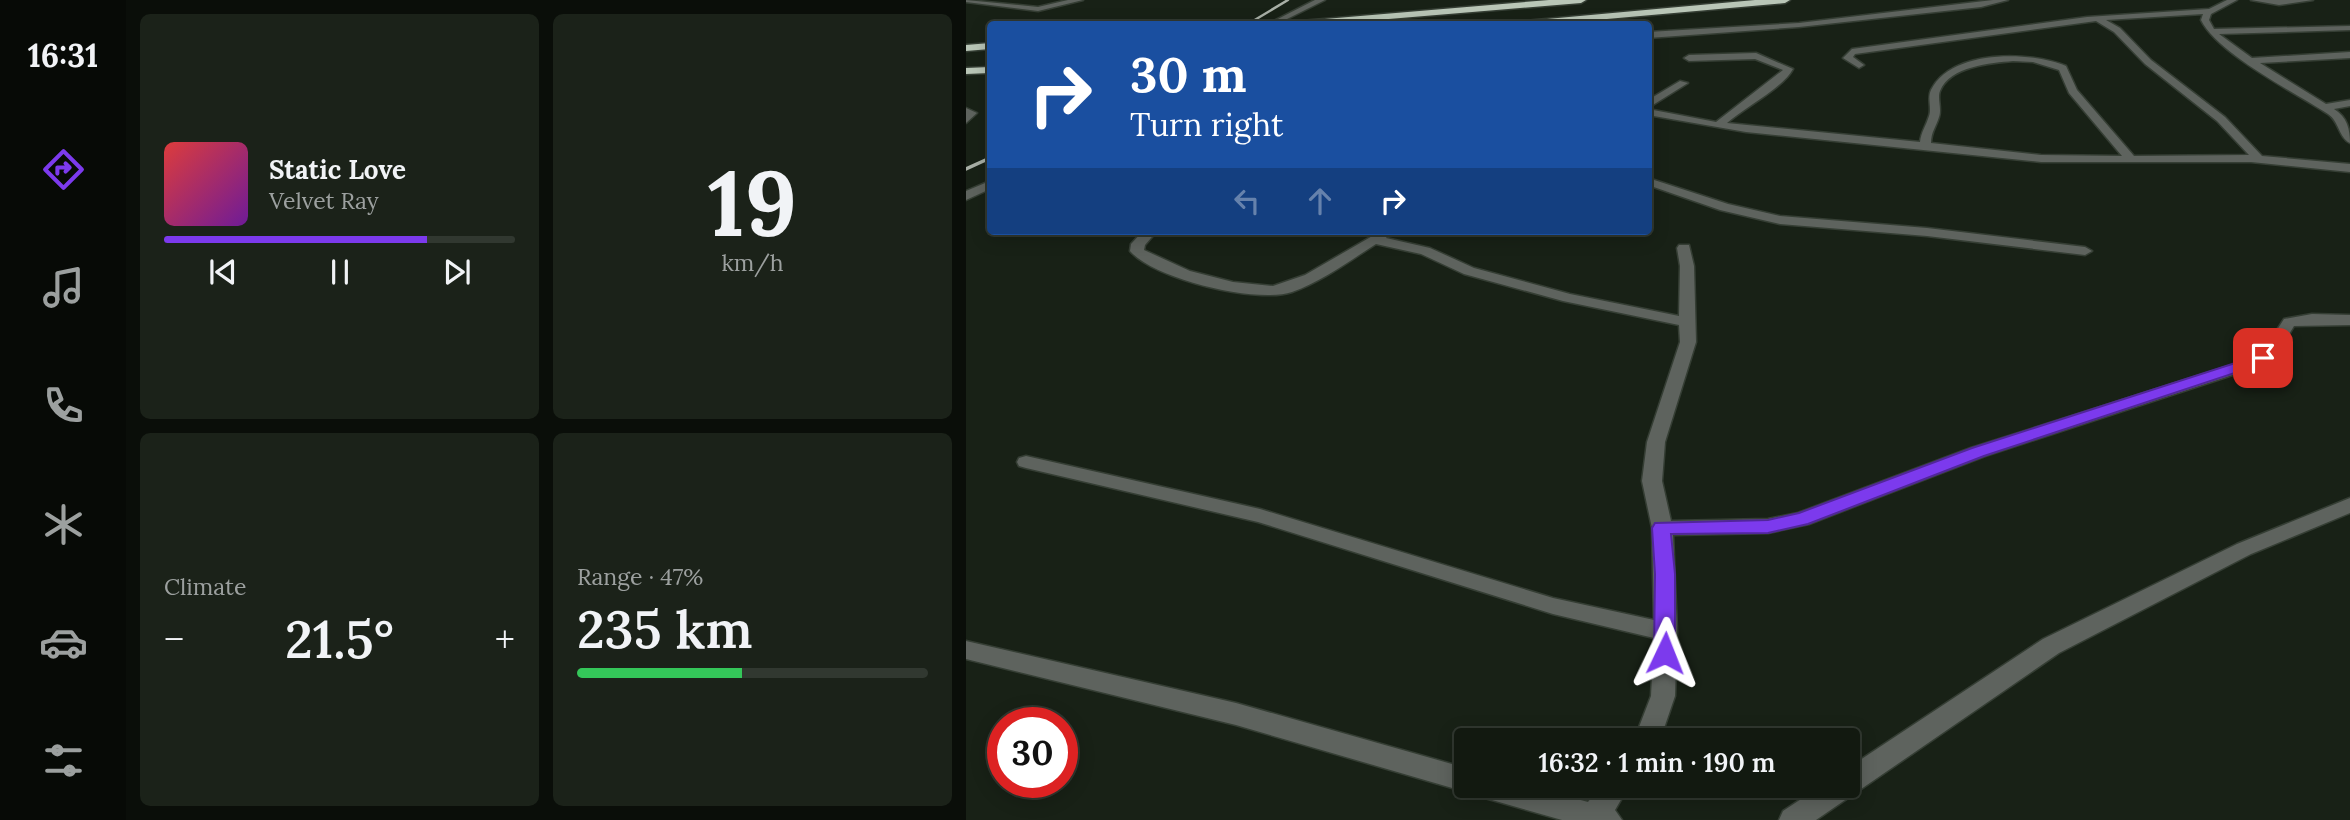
<!DOCTYPE html>
<html lang="en">
<head>
<meta charset="utf-8">
<style>
	body { margin:0; font-family:Lora,serif; background:#1b2219; color:#f1f3f6; height:100vh; display:flex; flex-direction:column; font-size:26px; white-space:nowrap }
	* { box-sizing:border-box; margin:0 }
	p { font-size:23px; color:#9ca09f }
	.icon { flex:none; width:38px; height:38px; fill:none; stroke:currentColor; stroke-width:2; stroke-linecap:round; stroke-linejoin:round }
	.map { position:relative; flex:1; overflow:hidden }
	.panel { display:flex; flex-direction:column; gap:14px; padding:14px; background:#0a0e09; width:840px }
	.panel>* { flex:none }
	.banner { position:absolute; left:21px; top:21px; width:665px; height:214px; border-radius:7px; box-shadow:0 4px 18px #0003,0 0 0 2px #313830; background:#1a4fa0; color:#fff; overflow:hidden }
	.speed { position:absolute; left:21px; top:707px; display:flex; gap:14px; font-size:35px; font-weight:700; text-align:center }
	.speed>* { display:grid; place-content:center; width:91px; height:91px; border-radius:50%; background:#121910; box-shadow:0 4px 18px #0003,0 0 0 2px #313830; line-height:1 }
	.speed .limit { border:10px solid #d22; background:#fff; color:#111 }
	.pin { position:absolute; display:grid; place-items:center; width:60px; height:60px; color:#fff; margin:-30px; border-radius:14px; box-shadow:0 4px 10px #0006 }
	.me { position:absolute; width:77px; margin:-38px; rotate:2deg; stroke-linejoin:round; filter:drop-shadow(0 0 5px #0008) }
	.turn { display:flex; align-items:center; gap:24px; height:147px; padding:0 28px; font-size:32px }
	.turn .icon { width:91px; height:91px; stroke-width:2.5 }
	.turn b { display:block; font-size:49px; line-height:60px }
	.lanes { display:flex; align-items:center; height:66px; padding:0 28px; background:#0003; justify-content:center; gap:35px; direction:ltr }
	.lanes .off { opacity:.35 }
	.big { font-size:52px; font-weight:600; line-height:1.1 }
	.panel .card { flex:1; display:flex; flex-direction:column; justify-content:center; gap:10px; min-width:0; padding:0 24px; border-radius:10px; background:#1b2219 }
	.panel .dial { align-items:center; gap:0 }
	.dial b { font-size:91px; line-height:1 }
	.song { display:flex; align-items:center; gap:21px }
	.cover { width:84px; height:84px; border-radius:10px; background:linear-gradient(135deg,hsl(0 70% 55%),hsl(280 70% 35%)) }
	.played { height:7px; border-radius:4px; background:linear-gradient(90deg,#7c3aed 75%,#313830 75%) }
	.keys { display:flex; justify-content:space-around; direction:ltr }
	.heat { display:flex; justify-content:space-between; align-items:center; font-size:38px; direction:ltr }
	.charge { height:10px; border-radius:5px; background:linear-gradient(90deg,#34c759 47%,#313830 0) }
	.panel .tiles { flex:1; display:grid; gap:14px; grid-template-columns:repeat(2,1fr) }
	.trip { position:absolute; left:488px; top:728px; width:406px; height:70px; border-radius:7px; background:#121910; box-shadow:0 4px 18px #0003,0 0 0 2px #313830; font-weight:600; line-height:70px; text-align:center }
	main { display:flex; flex:1; min-height:0 }
	.dock { display:flex; flex-direction:column; width:126px; justify-content:space-around; align-items:center; background:#070a06; color:#9ca09f }
	.dock .icon { width:49px; height:49px }
	.dock .active { color:#7c3aed }
	.dock b { font-size:32px; color:#f1f3f6 }
	.map>svg:first-child { display:block }
	.lines { fill:none; stroke-linecap:round; stroke-linejoin:round }
	.street-casing { stroke:#353e34; stroke-width:3 }
	.highway-casing { stroke:#353e34; stroke-width:3 }
	.street { fill:#5e635e; fill-rule:evenodd }
	.highway { fill:#b9c6b7; fill-rule:evenodd }
	.rail-far1 { stroke:#a8afa6; stroke-width:2.5 }
	.rail { stroke:#a8afa6; stroke-width:3.5 }
	.route { fill:#7c3aed; stroke:#51269a; stroke-width:2 }
</style>
</head>
<body>
<main>
<nav class="dock">
<b>16:31</b>
<svg class="icon active" aria-label="directions" viewBox="0 0 24 24"><path d="M12 3l9 9-9 9-9-9zM9 14v-3h6M13 9l2 2-2 2"/></svg>
<svg class="icon" aria-label="music" viewBox="0 0 24 24"><path d="M9 18V5l10-2v13"/><circle cx="6" cy="18" r="3"/><circle cx="16" cy="16" r="3"/></svg>
<svg class="icon" aria-label="phone" viewBox="0 0 24 24"><path d="M5 4h4l2 5-3 2q2 4 5 5l2-3 5 2v4C11 20 4 13 5 4z"/></svg>
<svg class="icon" aria-label="climate" viewBox="0 0 24 24"><path d="M12 3v18M4 7l16 10M4 17L20 7"/></svg>
<svg class="icon" aria-label="car" viewBox="0 0 24 24"><path d="M5 17H2v-5l4-1 3-4h7l3 4 3 1v5h-3M9 17h6M6 11h13"/><circle cx="7" cy="17" r="2"/><circle cx="17" cy="17" r="2"/></svg>
<svg class="icon" aria-label="filters" viewBox="0 0 24 24"><path d="M4 7h16M4 17h16"/><circle cx="9" cy="7" r="2"/><circle cx="15" cy="17" r="2"/></svg>
</nav>
<section class="panel">
<div class="tiles">
<div class="card">
<div class="song"><i class="cover"></i><div><b>Static Love</b><p>Velvet Ray</p></div></div>
<div class="played"></div>
<div class="keys"><svg class="icon" aria-label="previous" viewBox="0 0 24 24"><path d="M18 5L8 12l10 7zM5 5v14"/></svg><svg class="icon" aria-label="pause" viewBox="0 0 24 24"><path d="M8 5v14M16 5v14"/></svg><svg class="icon" aria-label="next" viewBox="0 0 24 24"><path d="M6 5l10 7-10 7zM19 5v14"/></svg></div>
</div>
<div class="card dial"><b>19</b><p>km/h</p></div>
<div class="card"><p>Climate</p>
<div class="heat"><a>−</a><b class="big">21.5°</b><a>+</a></div>
</div>
<div class="card"><p>Range · 47%</p><b class="big">235 km</b><div class="charge"></div></div>
</div>
</section>
<div class="map">
<svg width="1384" height="820" viewBox="0 0 1384 820">
	<rect width="100%" height="100%" fill="#182116"/>
	<g class="lines">
		<defs>
			<g id="street">
				<path d="M0,0L72,7L102,0H117L72,11L0,2Z"/>
				<path d="M349,0H359L311,24H302Z"/>
				<path d="M1027,0H1042L1015,7L833,27L682,38V32L833,23Z"/>
				<path d="M1261,0H1271L1245,14L1243,20L1248,29L1384,26V30L1253,34L1286,58L1384,52V58L1294,63L1360,104L1384,100V106L1368,109C1381,117 1384,129 1384,143C1373,138 1373,121 1362,114C1328,92 1252,54 1235,20L1237,14L1140,20L1154,28L1185,60L1259,117L1296,156L1384,164V172L1285,162H1075L780,132L682,115V109L750,122L817,70L789,59L723,61L718,58L723,55L790,53L827,69C818,87 778,108 761,123L954,142C955,132 960,126 963,116C966,108 961,98 965,90C985,49 1065,51 1100,66L1111,90L1168,156L1283,155L1251,121L1179,64L1148,32L1130,21L889,54L887,57L898,65L893,68L877,58L886,49L1121,17L1243,9ZM1047,61L1067,62L1093,70L1103,93L1156,156L1075,155L965,143C965,132 970,127 973,117C976,109 971,98 974,91C984,66 1025,63 1047,61Z"/>
				<path d="M1285,0H1347L1313,5Z"/>
				<path d="M714,81L722,83L682,108V100Z"/>
				<path d="M0,108L11,113L0,123Z"/>
				<path d="M682,178L762,204L814,216L961,228L1119,247L1126,251L1119,255L961,236L814,224L754,210L682,185Z"/>
				<path d="M24,181V189L0,200V191Z"/>
				<path d="M177,231H191L179,245L178,250L224,271L267,282L307,286L339,275L415,231L422,235L420,238L464,248L508,268L604,294L713,316L714,266L711,248L713,245H723L728,266L730,342L699,442L696,481L705,521L802,519L832,513L1005,448L1282,360L1298,350L1318,319L1346,314L1384,315V325L1328,326L1310,356L1294,366L1019,456L843,524L802,533L707,535L711,632L709,696L694,740H668L685,696L688,638L587,614L292,522L60,468L53,466L51,462L53,458L60,456L294,509L587,598L688,620L686,528L676,481L681,442L714,342L713,325L597,301L498,274L455,254L410,244C383,261 357,281 326,292C291,304 188,279 164,251L165,244Z"/>
				<path d="M1384,498V513L1285,554L1093,653L850,820H813L817,811L855,786H882V768L1077,639L1271,544Z"/>
				<path d="M0,641L270,703L500,768V786H563L622,802L634,786H663L649,810L656,820H596L519,798L510,795L507,789L500,792L270,725L0,659Z"/>
			</g>
			<g id="highway">
				<path d="M583,0H620L615,3L363,24H330L335,21Z"/>
				<path d="M789,0H824L819,3L585,24H554L559,21Z"/>
				<path d="M24,43V49L0,51V45Z"/>
				<path d="M24,67V73L0,74V68Z"/>
			</g>
		</defs>
		<!-- street casing -->
		<use href="#street" class="street-casing"/>
		<!-- highway casing -->
		<use href="#highway" class="highway-casing"/>
		<!-- street -->
		<use href="#street" class="street"/>
		<!-- highway -->
		<use href="#highway" class="highway"/>
		<!-- rail-far1 -->
		<path class="rail-far1" d="M282,24L322,0"/>
		<!-- rail -->
		<path class="rail" d="M0,169L24,158"/>
	</g>
	<!-- route -->
	<path class="route" d="M1297,354L1302,355L1304,358L1302,362L1018,456L842,524L802,533L705,534L709,574V653L706,659L699,662L691,659L688,653L689,574L686,528L689,523L802,520L833,513L1006,448Z"/>
</svg>
<div class="speed"><div class="limit">30</div></div>
<div class="pin" style="left:1297px;top:358px;background:#d93025"><svg class="icon" aria-label="arrive" viewBox="0 0 24 24"><path d="M6 21V4h12l-3 4 3 4H6"/></svg></div>
<svg class="me" style="left:699px;top:653px" viewBox="-20 -20 40 40"><path d="M0-17L14 15 0 8-14 15z" fill="#7c3aed" stroke="#fff" stroke-width="4"/></svg>
<div class="trip">16:32 · 1 min · 190 m</div>
<div class="banner">
<div class="turn"><svg class="icon" aria-label="right" viewBox="0 0 24 24"><path d="M7 20v-9h11M14 6l5 5-5 5"/></svg><div><b>30 m</b>Turn right</div></div>
<div class="lanes"><svg class="icon off" aria-label="left" viewBox="0 0 24 24"><path d="M17 20v-9H6M10 6l-5 5 5 5"/></svg><svg class="icon off" aria-label="ahead" viewBox="0 0 24 24"><path d="M12 20V5M6 11l6-6 6 6"/></svg><svg class="icon" aria-label="right" viewBox="0 0 24 24"><path d="M7 20v-9h11M14 6l5 5-5 5"/></svg></div>
</div>
</div>
</main>
</body>
</html>
